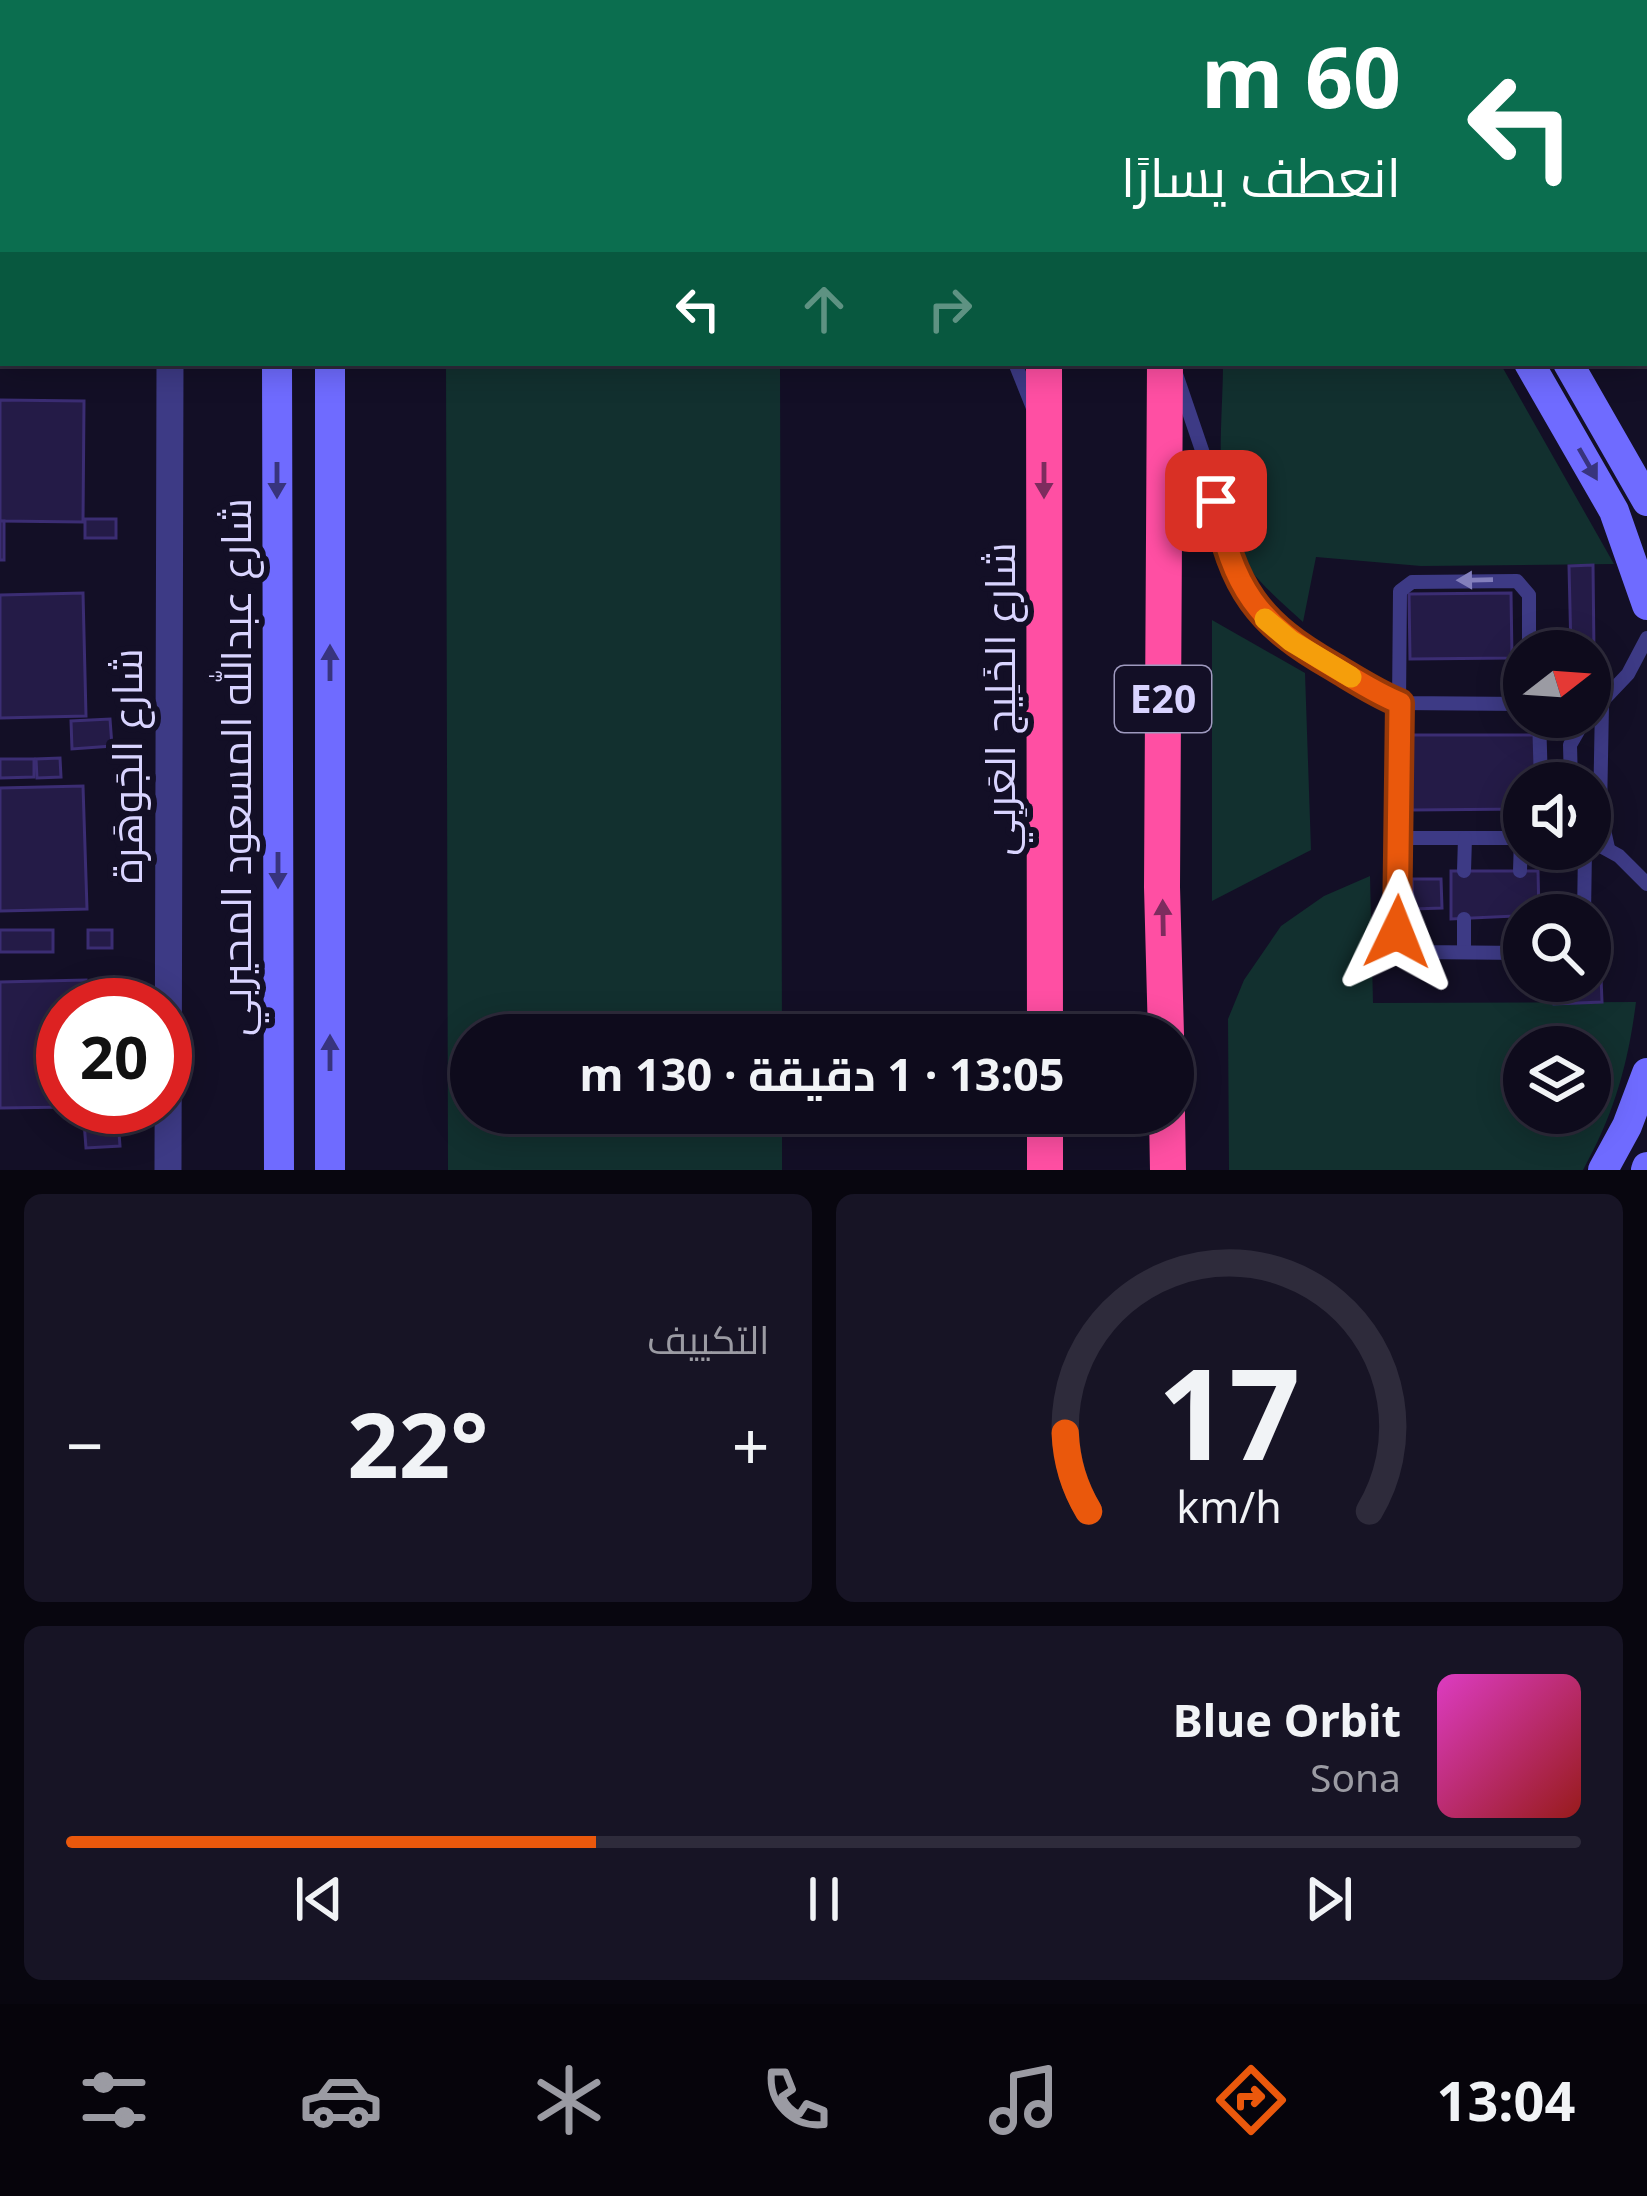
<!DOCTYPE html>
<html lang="ar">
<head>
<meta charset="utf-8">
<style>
	body { margin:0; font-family:"Noto Sans",Cairo,sans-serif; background:#171425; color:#f1f3f6; direction:rtl; height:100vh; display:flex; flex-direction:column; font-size:45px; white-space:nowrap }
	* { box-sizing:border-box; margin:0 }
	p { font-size:39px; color:#9b9ba3 }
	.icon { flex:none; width:66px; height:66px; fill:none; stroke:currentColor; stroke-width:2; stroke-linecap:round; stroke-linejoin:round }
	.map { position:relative; height:1170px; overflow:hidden; direction:ltr }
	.side { display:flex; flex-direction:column; gap:24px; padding:24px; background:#08060f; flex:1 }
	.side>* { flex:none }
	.top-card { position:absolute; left:0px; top:0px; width:1647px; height:366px; box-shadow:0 6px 30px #0003,0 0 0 3px #2e2b3b; direction:rtl; background:#0b6e4f; color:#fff; overflow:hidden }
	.needle { width:78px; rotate:73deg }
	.buttons { position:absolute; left:1503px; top:630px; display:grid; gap:24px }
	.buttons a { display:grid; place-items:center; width:108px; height:108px; border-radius:50%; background:#0e0b1c; box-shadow:0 6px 30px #0003,0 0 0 3px #2e2b3b; font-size:60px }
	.speed { position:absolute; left:36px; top:978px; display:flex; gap:24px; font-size:60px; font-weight:700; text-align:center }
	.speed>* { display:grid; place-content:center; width:156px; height:156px; border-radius:50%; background:#0e0b1c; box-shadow:0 6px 30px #0003,0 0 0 3px #2e2b3b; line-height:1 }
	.speed .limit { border:18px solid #d22; background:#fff; color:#111 }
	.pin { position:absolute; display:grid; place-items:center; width:102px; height:102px; color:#fff; margin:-51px; border-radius:24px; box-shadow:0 6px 18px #0006 }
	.me { position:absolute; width:132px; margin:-66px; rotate:2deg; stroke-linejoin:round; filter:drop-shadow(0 0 9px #0008) }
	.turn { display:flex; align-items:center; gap:42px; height:252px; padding:0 48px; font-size:54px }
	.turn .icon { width:156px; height:156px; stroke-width:2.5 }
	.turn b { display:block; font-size:84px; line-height:102px }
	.lanes { display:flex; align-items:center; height:114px; padding:0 48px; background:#0003; justify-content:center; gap:60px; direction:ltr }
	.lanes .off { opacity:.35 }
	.big { font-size:90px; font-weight:700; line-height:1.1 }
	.side .card { flex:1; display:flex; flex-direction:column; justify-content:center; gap:18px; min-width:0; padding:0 42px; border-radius:18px; background:#171425 }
	.side .dial { align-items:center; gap:0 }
	.dial svg { height:312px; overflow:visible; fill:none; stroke:#2e2b3b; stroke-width:7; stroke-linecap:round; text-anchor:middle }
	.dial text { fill:#f1f3f6; stroke:none }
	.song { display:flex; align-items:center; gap:36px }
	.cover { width:144px; height:144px; border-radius:18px; background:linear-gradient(135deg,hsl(310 70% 55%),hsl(0 70% 35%)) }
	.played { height:12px; border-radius:6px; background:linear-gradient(90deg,#ea580c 35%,#2e2b3b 35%) }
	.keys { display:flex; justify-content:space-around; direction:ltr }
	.heat { display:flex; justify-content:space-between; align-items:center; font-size:66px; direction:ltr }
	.side .tiles { flex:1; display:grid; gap:24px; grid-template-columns:1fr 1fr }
	.card:last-child { grid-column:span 2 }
	.trip { position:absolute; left:450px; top:1014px; width:744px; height:120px; border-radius:60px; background:#0e0b1c; box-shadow:0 6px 30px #0003,0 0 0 3px #2e2b3b; font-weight:700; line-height:120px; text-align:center; direction:rtl }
	.dock { display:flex; height:192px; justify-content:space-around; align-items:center; background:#06040b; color:#9b9ba3 }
	.dock .icon { width:84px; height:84px }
	.dock .active { color:#ea580c }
	.dock b { font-size:54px; color:#f1f3f6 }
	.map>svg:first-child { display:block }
	.green { fill:#12302f; fill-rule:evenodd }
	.building { fill:#241b47; stroke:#3b2d73; stroke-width:3 }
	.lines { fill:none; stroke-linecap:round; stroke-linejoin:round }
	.lane { stroke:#3d3a85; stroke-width:14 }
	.street { stroke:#3d3a85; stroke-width:27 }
	.secondary { stroke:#6f6bff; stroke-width:30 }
	.highway { stroke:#ff4fa3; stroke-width:36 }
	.oneway { fill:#38347d }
	.oneway2 { fill:#7d2c5e }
	.oneway3 { fill:#837fbc }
	.route-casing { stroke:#983908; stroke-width:30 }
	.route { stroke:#ea580c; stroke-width:21 }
	.slow { stroke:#f59e0b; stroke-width:21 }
	.labels { text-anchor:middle; stroke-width:12; stroke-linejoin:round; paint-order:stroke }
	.shield { fill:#130f26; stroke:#9e99be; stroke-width:3 }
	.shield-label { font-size:39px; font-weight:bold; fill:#d9d4ff }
	.street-label { font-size:42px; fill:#d9d4ff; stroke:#130f26 }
</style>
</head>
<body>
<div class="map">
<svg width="1647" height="1170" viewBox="0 0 1647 1170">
	<rect width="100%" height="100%" fill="#130f26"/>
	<!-- green -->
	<g class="green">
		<path d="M1224,0H1411L1224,3Z"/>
		<path d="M446,363H780L782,1035H471V1113H782V1170H448Z"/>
		<path d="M1223,363H1500L1614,564L1421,566L1316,557L1303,622C1279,599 1247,575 1235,543C1213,489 1223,420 1223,363Z"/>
		<path d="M1212,620L1305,673L1311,850L1212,901Z"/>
		<path d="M1370,876L1373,1003L1636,1002C1628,1065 1614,1114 1583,1170H1229L1228,1019L1244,980L1281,926L1324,896ZM1524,1047H1590V1113H1524Z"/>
	</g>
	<!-- building -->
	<g class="building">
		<rect x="480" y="0" width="48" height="3"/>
		<rect x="573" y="0" width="110" height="3"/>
		<path d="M0,10H3L0,132Z"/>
		<path d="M0,205H3L0,329Z"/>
		<path d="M0,400L84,401L83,522L0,521Z"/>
		<rect x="85" y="519" width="31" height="19"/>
		<rect x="0" y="521" width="4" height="39"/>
		<path d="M1593,565L1594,654H1590L1571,651L1569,566Z"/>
		<path d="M83,593L86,716L0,718V595Z"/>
		<path d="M1511,593L1512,658L1410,659L1409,594Z"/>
		<path d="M110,719L112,746L72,749L71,721Z"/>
		<path d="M1411,735H1539V783H1524V809L1412,810Z"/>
		<path d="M60,758L61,777L37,778L36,759Z"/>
		<path d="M0,759H34V777L0,778Z"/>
		<path d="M83,786L87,909L0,911V788Z"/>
		<path d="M1451,871H1538L1539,915L1451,919Z"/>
		<path d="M1412,879H1441L1442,908L1413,909Z"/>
		<rect x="0" y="930" width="53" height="22"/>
		<rect x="88" y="930" width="24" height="18"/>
		<path d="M1590,977H1601L1602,1002L1554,1004L1553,981H1590Z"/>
		<path d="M86,980V1005H63V1107H72L0,1108V982Z"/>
		<path d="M117,1107L120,1146L86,1148L83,1108Z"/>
	</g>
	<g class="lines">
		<!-- lane -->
		<g class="lane">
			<path d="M358,0V3"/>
			<path d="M830,0L836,3"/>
			<path d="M1015,363L1033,408"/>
			<path d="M1176,374L1206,462L1234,572L1250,601L1271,626L1325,662L1400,703L1524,704"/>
			<path d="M1602,704L1600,812L1608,848"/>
			<path d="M1590,714L1628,674L1647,638"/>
			<path d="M1539,717L1541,783"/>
			<path d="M1571,783L1570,745L1586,717"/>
			<path d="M1400,838H1524"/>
			<path d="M1590,840L1619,856L1647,884"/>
			<path d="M1464,871L1465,838"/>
			<path d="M1520,871L1521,838"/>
			<path d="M1584,915L1585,849"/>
			<path d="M1464,919V952"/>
			<path d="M1519,953V918"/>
			<path d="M1524,953L1419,952L1405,946L1397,932L1400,591L1412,582L1517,581L1529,595V651"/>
		</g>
		<!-- street -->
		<g class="street">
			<path d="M171,3V0"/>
			<path d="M168,1170L170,363"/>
		</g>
		<!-- secondary -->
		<g class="secondary">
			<path d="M276,0V3"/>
			<path d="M1446,0V3"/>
			<path d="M1480,0V3"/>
			<path d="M331,3V0"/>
			<path d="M277,363L279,1170"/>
			<path d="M1529,363L1614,511L1647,605"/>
			<path d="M1568,363L1647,501"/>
			<path d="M330,1170V363"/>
			<path d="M1603,1170L1627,1126L1647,1073"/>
			<path d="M1646,1170L1647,1167"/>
		</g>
		<!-- highway -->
		<g class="highway">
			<path d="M1163,0V3"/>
			<path d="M1044,3V0"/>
			<path d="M1044,363L1045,1035"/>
			<path d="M1165,363L1162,887L1166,1035"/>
			<path d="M1045,1113V1170"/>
			<path d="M1167,1113L1168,1170"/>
		</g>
	</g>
	<!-- one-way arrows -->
	<defs><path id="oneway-solid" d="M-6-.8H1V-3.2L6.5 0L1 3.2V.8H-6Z" transform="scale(3)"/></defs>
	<g class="oneway">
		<use href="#oneway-solid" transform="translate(1588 464) rotate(60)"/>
		<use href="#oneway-solid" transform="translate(277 480) rotate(90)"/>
		<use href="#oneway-solid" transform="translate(330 663) rotate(-90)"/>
		<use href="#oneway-solid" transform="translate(278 870) rotate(90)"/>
		<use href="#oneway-solid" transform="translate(330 1053) rotate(-90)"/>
	</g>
	<g class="oneway2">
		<use href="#oneway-solid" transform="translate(1044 480) rotate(90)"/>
		<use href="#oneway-solid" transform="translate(1163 918) rotate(-91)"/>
	</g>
	<use class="oneway3" href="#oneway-solid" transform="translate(1475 580) rotate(179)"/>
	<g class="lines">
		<defs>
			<path id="route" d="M1216,501C1232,588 1258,624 1334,667C1356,680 1377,694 1400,703L1397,932"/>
		</defs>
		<!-- route casing -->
		<use href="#route" class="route-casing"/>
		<!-- route -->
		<use href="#route" class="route"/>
		<!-- slow -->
		<path class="slow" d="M1265,619L1291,641L1351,677"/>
	</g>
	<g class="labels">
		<!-- shield labels -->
		<rect class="shield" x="1115" y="666" width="96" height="66" rx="9"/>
		<g class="shield-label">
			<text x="1163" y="713">E20</text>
		</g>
		<!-- street labels -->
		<g class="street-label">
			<text transform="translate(1000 699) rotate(-90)" y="15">شارع الخَلِيج العَربِي</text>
			<text transform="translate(127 766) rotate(-90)" y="15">شارع الجَوهَرة</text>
			<text transform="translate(236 767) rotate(-90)" y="15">شارع عبدالله المسعود المحيربي</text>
		</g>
	</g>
</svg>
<div class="buttons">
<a><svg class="needle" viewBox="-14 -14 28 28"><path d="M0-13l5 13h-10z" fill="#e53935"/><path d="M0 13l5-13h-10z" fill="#9b9ba3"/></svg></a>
<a><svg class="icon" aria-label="sound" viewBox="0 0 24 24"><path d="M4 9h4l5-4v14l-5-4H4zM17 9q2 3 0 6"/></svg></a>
<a><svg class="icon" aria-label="search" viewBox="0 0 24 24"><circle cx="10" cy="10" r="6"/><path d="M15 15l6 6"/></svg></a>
<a><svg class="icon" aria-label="layers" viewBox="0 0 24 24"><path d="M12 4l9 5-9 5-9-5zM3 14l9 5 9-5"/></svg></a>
</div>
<div class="speed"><div class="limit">20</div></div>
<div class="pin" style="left:1216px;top:501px;background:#d93025"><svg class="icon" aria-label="arrive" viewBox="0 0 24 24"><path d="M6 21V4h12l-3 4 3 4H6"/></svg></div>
<svg class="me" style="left:1397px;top:932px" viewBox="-20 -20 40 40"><path d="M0-17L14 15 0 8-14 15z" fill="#ea580c" stroke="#fff" stroke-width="4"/></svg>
<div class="trip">13:05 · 1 دقيقة · 130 m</div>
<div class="top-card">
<div class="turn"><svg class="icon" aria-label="left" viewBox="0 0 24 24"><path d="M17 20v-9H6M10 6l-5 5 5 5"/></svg><div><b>60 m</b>انعطف يسارًا</div></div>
<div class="lanes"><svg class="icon" aria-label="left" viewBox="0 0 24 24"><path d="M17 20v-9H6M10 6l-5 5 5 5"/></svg><svg class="icon off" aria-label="ahead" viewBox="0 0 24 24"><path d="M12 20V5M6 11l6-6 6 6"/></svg><svg class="icon off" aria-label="right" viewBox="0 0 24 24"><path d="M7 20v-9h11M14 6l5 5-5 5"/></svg></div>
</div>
</div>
<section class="side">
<div class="tiles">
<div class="card dial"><svg viewBox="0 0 100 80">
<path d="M14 69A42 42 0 1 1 86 69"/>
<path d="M14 69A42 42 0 0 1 8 49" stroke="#ea580c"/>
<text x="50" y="56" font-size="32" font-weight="700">17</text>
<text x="50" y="72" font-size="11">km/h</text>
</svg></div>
<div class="card"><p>التكييف</p>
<div class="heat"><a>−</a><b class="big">22°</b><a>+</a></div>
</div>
<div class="card">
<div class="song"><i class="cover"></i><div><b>Blue Orbit</b><p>Sona</p></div></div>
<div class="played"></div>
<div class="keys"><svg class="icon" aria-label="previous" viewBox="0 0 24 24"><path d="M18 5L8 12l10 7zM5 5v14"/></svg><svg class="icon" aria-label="pause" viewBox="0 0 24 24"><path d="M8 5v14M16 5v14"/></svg><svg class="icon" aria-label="next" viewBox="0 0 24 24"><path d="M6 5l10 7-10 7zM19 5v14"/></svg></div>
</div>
</div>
</section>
<nav class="dock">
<b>13:04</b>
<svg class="icon active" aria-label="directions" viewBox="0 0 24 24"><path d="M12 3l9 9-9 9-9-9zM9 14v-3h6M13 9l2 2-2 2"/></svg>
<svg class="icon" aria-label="music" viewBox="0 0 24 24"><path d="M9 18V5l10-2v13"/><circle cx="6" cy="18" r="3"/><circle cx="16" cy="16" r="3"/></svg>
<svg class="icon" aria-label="phone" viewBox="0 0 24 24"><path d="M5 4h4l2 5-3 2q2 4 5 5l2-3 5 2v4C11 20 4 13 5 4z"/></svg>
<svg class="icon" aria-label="climate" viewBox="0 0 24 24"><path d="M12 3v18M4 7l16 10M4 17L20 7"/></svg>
<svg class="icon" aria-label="car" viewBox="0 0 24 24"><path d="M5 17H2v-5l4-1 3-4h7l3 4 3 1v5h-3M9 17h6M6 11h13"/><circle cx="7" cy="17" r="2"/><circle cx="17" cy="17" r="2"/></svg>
<svg class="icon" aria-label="filters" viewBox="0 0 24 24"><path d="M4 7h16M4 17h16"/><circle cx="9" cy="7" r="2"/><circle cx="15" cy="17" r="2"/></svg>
</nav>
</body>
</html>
